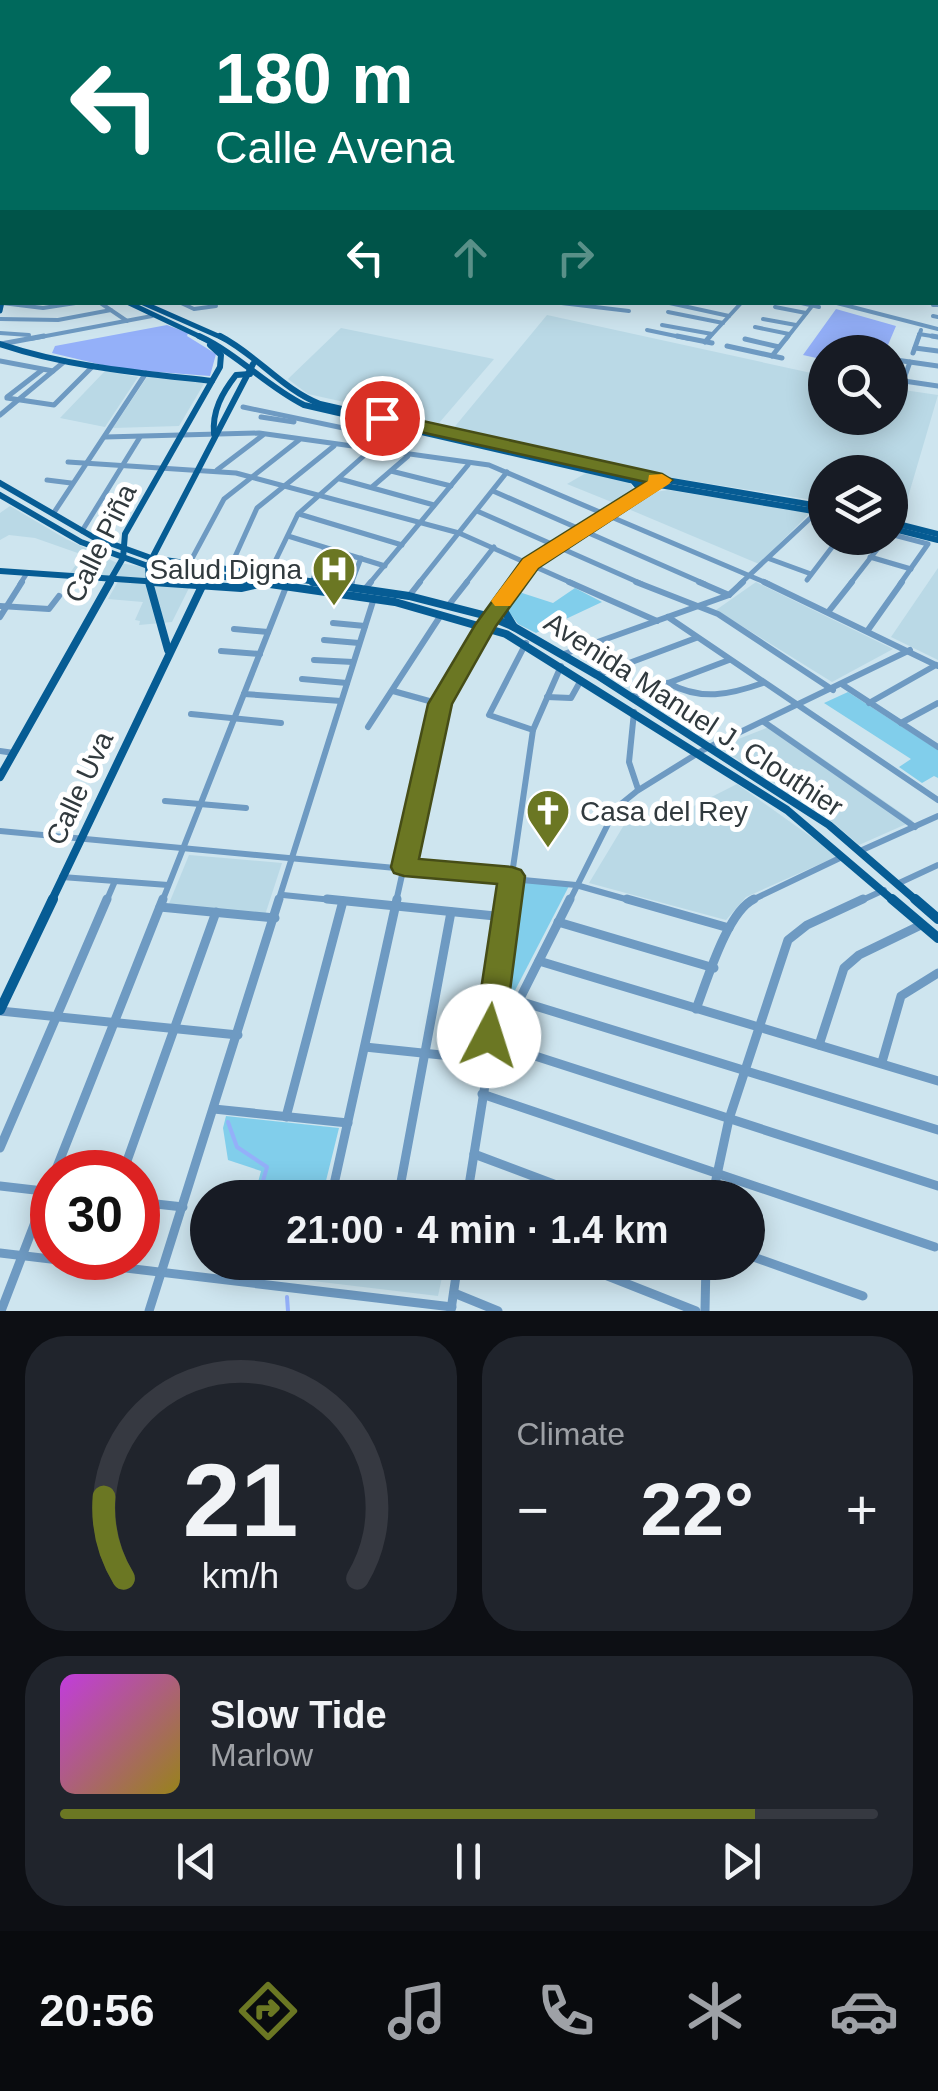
<!DOCTYPE html>
<html lang="en">
<head>
<meta charset="utf-8">
<style>
	body { margin:0; font-family:Arial,sans-serif; background:#20242c; color:#f1f3f6; height:100vh; display:flex; flex-direction:column; font-size:38px; white-space:nowrap }
	* { box-sizing:border-box; margin:0 }
	p { font-size:32px; color:#9ea1a6 }
	.icon { flex:none; width:55px; height:55px; fill:none; stroke:currentColor; stroke-width:2; stroke-linecap:round; stroke-linejoin:round }
	.map { position:relative; height:1311px; overflow:hidden }
	.sheet { display:flex; flex-direction:column; gap:25px; padding:25px; background:#0d0f14; flex:1 }
	.sheet>* { flex:none }
	.top-card { position:absolute; left:0px; top:0px; width:940px; height:305px; box-shadow:0 5px 25px #0003; background:#00695c; color:#fff; overflow:hidden }
	.buttons { position:absolute; left:808px; top:335px; display:grid; gap:20px }
	.buttons a { display:grid; place-items:center; width:100px; height:100px; border-radius:50%; background:#171b24; box-shadow:0 5px 25px #0003; font-size:50px }
	.speed { position:absolute; left:30px; top:1150px; display:flex; gap:20px; font-size:50px; font-weight:700; text-align:center }
	.speed>* { display:grid; place-content:center; width:130px; height:130px; border-radius:50%; background:#171b24; box-shadow:0 5px 25px #0003; line-height:1 }
	.speed .limit { border:15px solid #d22; background:#fff; color:#111 }
	.pin { position:absolute; display:grid; place-items:center; width:85px; height:85px; color:#fff; margin:-42px; border:5px solid #fff; border-radius:50%; box-shadow:0 2px 10px #0007 }
	.me { position:absolute; width:110px; margin:-55px; rotate:5deg; stroke-linejoin:round; filter:drop-shadow(0 0 8px #0008) }
	.turn { display:flex; align-items:center; gap:35px; height:210px; padding:0 50px; font-size:45px }
	.turn .icon { width:130px; height:130px; stroke-width:2.5 }
	.turn b { display:block; font-size:70px; line-height:85px }
	.lanes { display:flex; align-items:center; height:95px; padding:0 50px; background:#0003; justify-content:center; gap:50px; direction:ltr }
	.lanes .off { opacity:.35 }
	.big { font-size:75px; font-weight:700; line-height:1.1 }
	.sheet .card { flex:1; display:flex; flex-direction:column; justify-content:center; gap:15px; min-width:0; padding:0 35px; border-radius:40px; background:#20242c }
	.sheet .dial { align-items:center; gap:0 }
	.dial svg { height:260px; overflow:visible; fill:none; stroke:#363941; stroke-width:7; stroke-linecap:round; text-anchor:middle }
	.dial text { fill:#f1f3f6; stroke:none }
	.song { display:flex; align-items:center; gap:30px }
	.cover { width:120px; height:120px; border-radius:15px; background:linear-gradient(135deg,hsl(290 70% 55%),hsl(50 70% 35%)) }
	.played { height:10px; border-radius:5px; background:linear-gradient(90deg,#6b7723 85%,#363941 85%) }
	.keys { display:flex; justify-content:space-around; direction:ltr }
	.heat { display:flex; justify-content:space-between; align-items:center; font-size:55px; direction:ltr }
	.sheet .tiles { flex:1; display:grid; gap:25px; grid-template-columns:1fr 1fr }
	.card:last-child { grid-column:span 2 }
	.trip { position:absolute; left:190px; top:1180px; width:575px; height:100px; border-radius:50px; background:#171b24; box-shadow:0 5px 25px #0003; font-weight:700; line-height:100px; text-align:center }
	.dock { display:flex; height:160px; justify-content:space-around; align-items:center; background:#090b0e; color:#9ea1a6 }
	.dock .icon { width:70px; height:70px }
	.dock .on { color:#6b7723 }
	.dock b { font-size:45px; color:#f1f3f6 }
	.map>svg:first-child { display:block }
	.built { fill:#bad9e6 }
	.green { fill:#81ceeb }
	.water { fill:#94b0f9 }
	.lines { fill:none; stroke-linecap:round; stroke-linejoin:round }
	.stream { stroke:#94b0f9; stroke-width:4 }
	.minor-far4 { stroke:#6e9ac2; stroke-width:2.5 }
	.minor-far3 { stroke:#6e9ac2; stroke-width:4 }
	.minor-far2 { stroke:#6e9ac2; stroke-width:5 }
	.minor-far1 { stroke:#6e9ac2; stroke-width:6 }
	.minor { stroke:#6e9ac2; stroke-width:9 }
	.major-far4 { stroke:#065c94; stroke-width:4 }
	.major-far3 { stroke:#065c94; stroke-width:5 }
	.major-far2 { stroke:#065c94; stroke-width:6 }
	.major-far1 { stroke:#065c94; stroke-width:8 }
	.major { stroke:#065c94; stroke-width:10 }
	.route { fill:#6b7723; stroke:#464d17; stroke-width:2.5 }
	.slow { fill:#f59e0b }
	.labels { text-anchor:middle; stroke-width:10; stroke-linejoin:round; paint-order:stroke }
	.street-label { font-size:28px; fill:#313a3e; stroke:#fff }
	.poi-label { font-size:28px; fill:#313a3e; stroke:#fff; text-anchor:end }
</style>
</head>
<body>
<div class="map">
<svg width="938" height="1311" viewBox="0 0 938 1311">
	<rect width="100%" height="100%" fill="#cee5ef"/>
	<!-- built -->
	<g class="built">
		<path d="M547,315L825,376V418H890V388L938,395L901,521L890,518V472H825V502L629,471L452,430Z"/>
		<path d="M341,328L494,359L439,423L308,394L288,379Z"/>
		<path d="M105,371L138,377L105,427L60,418Z"/>
		<path d="M149,374L205,382L179,426L113,428Z"/>
		<path d="M586,473L630,482L634,490L614,503L567,484Z"/>
		<path d="M668,490L810,513L759,564L626,508L649,493Z"/>
		<path d="M10,506L66,539L115,562L233,584L192,582L172,622L139,625L140,621L135,620L143,602L108,599L120,578L70,573L80,559L89,557L35,538L9,535L0,540V513Z"/>
		<path d="M938,568V660L891,637Z"/>
		<path d="M756,582L893,649L832,682L716,610Z"/>
		<path d="M774,725L913,821L859,845L823,814L718,747Z"/>
		<path d="M737,784L838,856L746,897L726,920L589,883L624,825L674,816Z"/>
		<path d="M189,855L282,863L265,915L168,906Z"/>
		<path d="M281,1263H445L438,1296L288,1278Z"/>
	</g>
	<!-- green -->
	<g class="green">
		<path d="M575,588L602,602L536,633L518,624L507,609L519,592L553,603Z"/>
		<path d="M848,692L938,750V778L934,776L922,783L899,767L911,759L824,703Z"/>
		<path d="M515,880L569,886L495,1029Z"/>
		<path d="M226,1116L339,1128L322,1197H254L261,1171L228,1160L223,1128Z"/>
	</g>
	<!-- water -->
	<g class="water">
		<path d="M836,309L896,326L885,352H825V371L816,369L821,359L803,355Z"/>
		<path d="M167,325L188,333L187,336L216,354L210,376L119,369L52,353L55,346Z"/>
	</g>
	<g class="lines">
		<!-- stream -->
		<g class="stream">
			<path d="M228,1122L237,1147L267,1167L258,1198"/>
			<path d="M277,1262L284,1268"/>
			<path d="M287,1297L288,1311"/>
		</g>
		<!-- minor-far4 -->
		<g class="minor-far4">
			<path d="M27,0H41"/>
			<path d="M183,0L202,2"/>
			<path d="M744,0H758"/>
			<path d="M786,0L799,2"/>
			<path d="M882,0L899,2"/>
			<path d="M470,2H478"/>
		</g>
		<!-- minor-far3 -->
		<g class="minor-far3">
			<path d="M99,302L127,321"/>
			<path d="M179,302L194,309L216,306"/>
			<path d="M553,302L629,311"/>
			<path d="M665,302L729,316"/>
			<path d="M797,302L819,307"/>
			<path d="M833,302L938,329"/>
			<path d="M2,303L43,308L82,302"/>
			<path d="M933,305H938"/>
			<path d="M775,307L806,313"/>
			<path d="M668,312L723,323"/>
			<path d="M933,316L938,317"/>
			<path d="M0,319L58,320L111,310"/>
			<path d="M763,319L796,325"/>
			<path d="M662,325L712,334"/>
			<path d="M755,327L789,334"/>
			<path d="M647,330L690,339"/>
			<path d="M0,333L29,335"/>
			<path d="M919,334L938,337"/>
			<path d="M30,339L152,316"/>
			<path d="M708,339L742,302"/>
			<path d="M786,339L812,306"/>
			<path d="M918,339L921,330"/>
		</g>
		<!-- minor-far2 -->
		<g class="minor-far2">
			<path d="M677,336L712,343"/>
			<path d="M932,336L938,337"/>
			<path d="M745,339L779,347"/>
			<path d="M705,342L710,336"/>
			<path d="M1,344L44,336"/>
			<path d="M727,346L782,358"/>
			<path d="M915,348L938,351"/>
			<path d="M913,353L919,336"/>
			<path d="M772,356L788,336"/>
			<path d="M896,360L938,366"/>
			<path d="M0,361L53,371"/>
			<path d="M904,381L938,386"/>
			<path d="M901,387L910,362"/>
			<path d="M7,397L42,370"/>
			<path d="M7,398L54,405L93,366"/>
			<path d="M243,407L386,437"/>
			<path d="M0,415L65,361"/>
			<path d="M261,417L294,422"/>
			<path d="M105,437L259,433L489,465L769,584"/>
			<path d="M68,462L236,473L459,533L574,584"/>
			<path d="M217,470L263,435"/>
			<path d="M391,471L451,486"/>
			<path d="M340,479L434,505"/>
			<path d="M47,480L71,483"/>
			<path d="M372,487L408,456"/>
			<path d="M493,491L705,584"/>
			<path d="M477,511L642,584"/>
			<path d="M53,514L146,373"/>
			<path d="M299,514L402,545"/>
			<path d="M82,531L140,437"/>
			<path d="M890,534L928,544L900,584"/>
			<path d="M288,536L385,566"/>
			<path d="M870,557L911,569"/>
			<path d="M770,559L811,574"/>
			<path d="M188,566L224,499L299,440"/>
			<path d="M229,570L257,508L334,446"/>
			<path d="M268,576L298,514L392,431"/>
			<path d="M807,580L839,538"/>
			<path d="M312,582L325,548"/>
			<path d="M20,584L27,573"/>
			<path d="M351,584L361,558"/>
			<path d="M369,584L468,465"/>
			<path d="M418,584L507,472"/>
			<path d="M465,584L494,547"/>
			<path d="M515,584L530,564L657,484"/>
			<path d="M740,584L818,511"/>
			<path d="M850,584L886,538"/>
		</g>
		<!-- minor-far1 -->
		<g class="minor-far1">
			<path d="M569,582L657,621"/>
			<path d="M636,582L718,614L833,690"/>
			<path d="M699,582L729,595"/>
			<path d="M764,582L938,666"/>
			<path d="M350,587L352,582"/>
			<path d="M365,589L371,582"/>
			<path d="M409,596L420,582"/>
			<path d="M0,606L49,609L59,596"/>
			<path d="M448,606L467,582"/>
			<path d="M829,611L852,582"/>
			<path d="M0,617L22,582"/>
			<path d="M668,617L938,800"/>
			<path d="M333,623L365,626"/>
			<path d="M234,629L268,632"/>
			<path d="M868,630L902,582"/>
			<path d="M324,640L359,643"/>
			<path d="M526,643L489,715L533,730"/>
			<path d="M221,651L260,654"/>
			<path d="M564,654L729,595L743,582"/>
			<path d="M314,660L353,662"/>
			<path d="M597,675L696,638"/>
			<path d="M302,679L347,683"/>
			<path d="M668,683C701,701 729,695 763,683"/>
			<path d="M843,685L938,747"/>
			<path d="M393,691L440,704"/>
			<path d="M244,694L341,701"/>
			<path d="M547,697L571,698L581,680"/>
			<path d="M631,697L729,660"/>
			<path d="M869,703L936,665"/>
			<path d="M634,712L629,762L638,789"/>
			<path d="M191,714L281,723"/>
			<path d="M764,722L915,827"/>
			<path d="M901,723L938,703"/>
			<path d="M368,727L441,615"/>
			<path d="M0,751L14,753"/>
			<path d="M165,801L246,808"/>
			<path d="M0,831L576,885L636,902"/>
			<path d="M860,851L938,816"/>
			<path d="M62,877L168,885"/>
			<path d="M897,884L938,865"/>
			<path d="M283,895L352,902"/>
			<path d="M106,902L115,881"/>
			<path d="M162,902L286,587"/>
			<path d="M278,902L374,598"/>
			<path d="M396,902L440,704L486,625L517,582"/>
			<path d="M508,902L533,730L561,666"/>
			<path d="M569,902L616,808L637,791L703,750L910,650"/>
			<path d="M748,902L842,857"/>
			<path d="M858,902L884,890"/>
		</g>
		<!-- minor -->
		<g class="minor">
			<path d="M327,899L505,917"/>
			<path d="M509,899L489,1037L498,1044L938,1186"/>
			<path d="M627,899L729,928"/>
			<path d="M160,907L275,918"/>
			<path d="M558,922L714,968"/>
			<path d="M539,961L938,1081"/>
			<path d="M519,1001L938,1130"/>
			<path d="M696,1009C707,981 727,912 754,899"/>
			<path d="M0,1011L238,1035"/>
			<path d="M819,1045L844,968L859,955L921,925"/>
			<path d="M365,1047L489,1060"/>
			<path d="M882,1062L901,996L938,973"/>
			<path d="M482,1094L935,1247"/>
			<path d="M214,1109L348,1123"/>
			<path d="M286,1117L343,901"/>
			<path d="M0,1148L107,899"/>
			<path d="M474,1154L591,1198"/>
			<path d="M55,1172L163,899"/>
			<path d="M123,1172L216,912"/>
			<path d="M0,1186L52,1192"/>
			<path d="M331,1198L397,899"/>
			<path d="M398,1198L451,912"/>
			<path d="M467,1198L489,1060L570,899"/>
			<path d="M712,1198L729,1119L788,940L807,925L863,899"/>
			<path d="M138,1202L183,1207"/>
			<path d="M0,1253L452,1307"/>
			<path d="M748,1255L863,1296"/>
			<path d="M572,1262L696,1311"/>
			<path d="M454,1293L498,1311"/>
			<path d="M451,1310L458,1262"/>
			<path d="M1,1311L52,1178"/>
			<path d="M149,1311L279,899"/>
			<path d="M705,1311L706,1262"/>
		</g>
		<!-- major-far4 -->
		<path class="major-far4" d="M274,2L278,0"/>
		<!-- major-far3 -->
		<g class="major-far3">
			<path d="M127,302L205,339"/>
			<path d="M141,302L225,339"/>
			<path d="M0,311L2,302"/>
		</g>
		<!-- major-far2 -->
		<g class="major-far2">
			<path d="M199,336C238,354 266,386 304,405L630,480L825,513"/>
			<path d="M220,336C257,355 282,389 320,404L613,471L825,507"/>
			<path d="M0,344C68,367 141,373 212,381"/>
			<path d="M214,434C212,411 222,393 236,375L250,374"/>
			<path d="M634,482L640,489L638,495"/>
			<path d="M0,483L93,537L151,558L330,584"/>
			<path d="M0,495L81,542L148,566L274,584"/>
			<path d="M890,522L938,534"/>
			<path d="M890,528L938,540"/>
			<path d="M0,571L188,584"/>
			<path d="M108,584L123,558L125,534L220,367L221,355L210,345"/>
			<path d="M149,584L148,566L253,364"/>
			<path d="M203,584L206,577"/>
		</g>
		<!-- major-far1 -->
		<g class="major-far1">
			<path d="M149,582L168,650"/>
			<path d="M153,582L241,588L259,584"/>
			<path d="M256,582L395,602L506,634L787,810L895,902"/>
			<path d="M313,582L409,596L491,617L514,627L597,675L829,825L918,902"/>
			<path d="M500,604L514,627"/>
			<path d="M0,777L110,582"/>
			<path d="M51,902L204,582"/>
		</g>
		<!-- major -->
		<g class="major">
			<path d="M892,899L938,938"/>
			<path d="M915,899L938,919"/>
			<path d="M0,1010L53,899"/>
		</g>
	</g>
	<!-- route -->
	<path class="route" d="M382,412L662,474L672,480L538,568L496,626L452,704L419,859L512,867L521,870L525,876L504,1036L500,1045L489,1048L479,1045L474,1036L497,884L404,876L394,873L391,867L428,704L475,625L523,559L646,482L375,422L373,418Z"/>
	<!-- slow -->
	<path class="slow" d="M662,474L672,480L669,484L538,568L510,606H495L491,601L523,559L648,481L649,475Z"/>
	<!-- icons -->
	<defs>
		<symbol id="hospital-pin" viewBox="-11 -11 22 30"><path d="M0 17L-7.5 6A9.5 9.5 0 1 1 7.5 6Z" fill="#6b7723" stroke="#fff"/><path d="M-5-5h3v3.5h4V-5h3V5h-3V1.5h-4V5h-3Z" fill="#fff"/></symbol>
		<symbol id="church-pin" viewBox="-11 -11 22 30"><path d="M0 17L-7.5 6A9.5 9.5 0 1 1 7.5 6Z" fill="#6b7723" stroke="#fff"/><path d="M-1.2-6h2.4v3.5h3.3v2.4h-3.3V6h-2.4V-.1h-3.3v-2.4h3.3Z" fill="#fff"/></symbol>
	</defs>
	<g fill-rule="evenodd">
		<use href="#hospital-pin" x="309" y="544" width="50" height="68"/>
		<use href="#church-pin" x="523" y="786" width="50" height="68"/>
	</g>
	<g class="labels">
		<!-- street labels -->
		<g class="street-label">
			<text transform="translate(100 543) rotate(-64)" y="10">Calle Piña</text>
			<text transform="translate(694 714) rotate(33)" y="10">Avenida Manuel J. Clouthier</text>
			<text transform="translate(79 788) rotate(-65)" y="10">Calle Uva</text>
		</g>
		<!-- poi labels -->
		<g class="poi-label">
			<text x="302" y="579">Salud Digna</text>
			<text x="580" y="821" text-anchor="start">Casa del Rey</text>
		</g>
	</g>
</svg>
<div class="buttons">
<a><svg class="icon" aria-label="search" viewBox="0 0 24 24"><circle cx="10" cy="10" r="6"/><path d="M15 15l6 6"/></svg></a>
<a><svg class="icon" aria-label="layers" viewBox="0 0 24 24"><path d="M12 4l9 5-9 5-9-5zM3 14l9 5 9-5"/></svg></a>
</div>
<div class="speed"><div class="limit">30</div></div>
<div class="pin" style="left:382px;top:418px;background:#d93025"><svg class="icon" aria-label="arrive" viewBox="0 0 24 24"><path d="M6 21V4h12l-3 4 3 4H6"/></svg></div>
<svg class="me" style="left:489px;top:1036px" viewBox="-20 -20 40 40"><circle r="19" fill="#fff"/><path d="M0-13L10 11 0 6-10 11z" fill="#6b7723"/></svg>
<div class="trip">21:00 · 4 min · 1.4 km</div>
<div class="top-card">
<div class="turn"><svg class="icon" aria-label="left" viewBox="0 0 24 24"><path d="M17 20v-9H6M10 6l-5 5 5 5"/></svg><div><b>180 m</b>Calle Avena</div></div>
<div class="lanes"><svg class="icon" aria-label="left" viewBox="0 0 24 24"><path d="M17 20v-9H6M10 6l-5 5 5 5"/></svg><svg class="icon off" aria-label="ahead" viewBox="0 0 24 24"><path d="M12 20V5M6 11l6-6 6 6"/></svg><svg class="icon off" aria-label="right" viewBox="0 0 24 24"><path d="M7 20v-9h11M14 6l5 5-5 5"/></svg></div>
</div>
</div>
<section class="sheet">
<div class="tiles">
<div class="card dial"><svg viewBox="0 0 100 80">
<path d="M14 69A42 42 0 1 1 86 69"/>
<path d="M14 69A42 42 0 0 1 8 44" stroke="#6b7723"/>
<text x="50" y="56" font-size="32" font-weight="700">21</text>
<text x="50" y="72" font-size="11">km/h</text>
</svg></div>
<div class="card"><p>Climate</p>
<div class="heat"><a>−</a><b class="big">22°</b><a>+</a></div>
</div>
<div class="card">
<div class="song"><i class="cover"></i><div><b>Slow Tide</b><p>Marlow</p></div></div>
<div class="played"></div>
<div class="keys"><svg class="icon" aria-label="previous" viewBox="0 0 24 24"><path d="M18 5L8 12l10 7zM5 5v14"/></svg><svg class="icon" aria-label="pause" viewBox="0 0 24 24"><path d="M8 5v14M16 5v14"/></svg><svg class="icon" aria-label="next" viewBox="0 0 24 24"><path d="M6 5l10 7-10 7zM19 5v14"/></svg></div>
</div>
</div>
</section>
<nav class="dock">
<b>20:56</b>
<svg class="icon on" aria-label="directions" viewBox="0 0 24 24"><path d="M12 3l9 9-9 9-9-9zM9 14v-3h6M13 9l2 2-2 2"/></svg>
<svg class="icon" aria-label="music" viewBox="0 0 24 24"><path d="M9 18V5l10-2v13"/><circle cx="6" cy="18" r="3"/><circle cx="16" cy="16" r="3"/></svg>
<svg class="icon" aria-label="phone" viewBox="0 0 24 24"><path d="M5 4h4l2 5-3 2q2 4 5 5l2-3 5 2v4C11 20 4 13 5 4z"/></svg>
<svg class="icon" aria-label="climate" viewBox="0 0 24 24"><path d="M12 3v18M4 7l16 10M4 17L20 7"/></svg>
<svg class="icon" aria-label="car" viewBox="0 0 24 24"><path d="M5 17H2v-5l4-1 3-4h7l3 4 3 1v5h-3M9 17h6M6 11h13"/><circle cx="7" cy="17" r="2"/><circle cx="17" cy="17" r="2"/></svg>
</nav>
</body>
</html>
